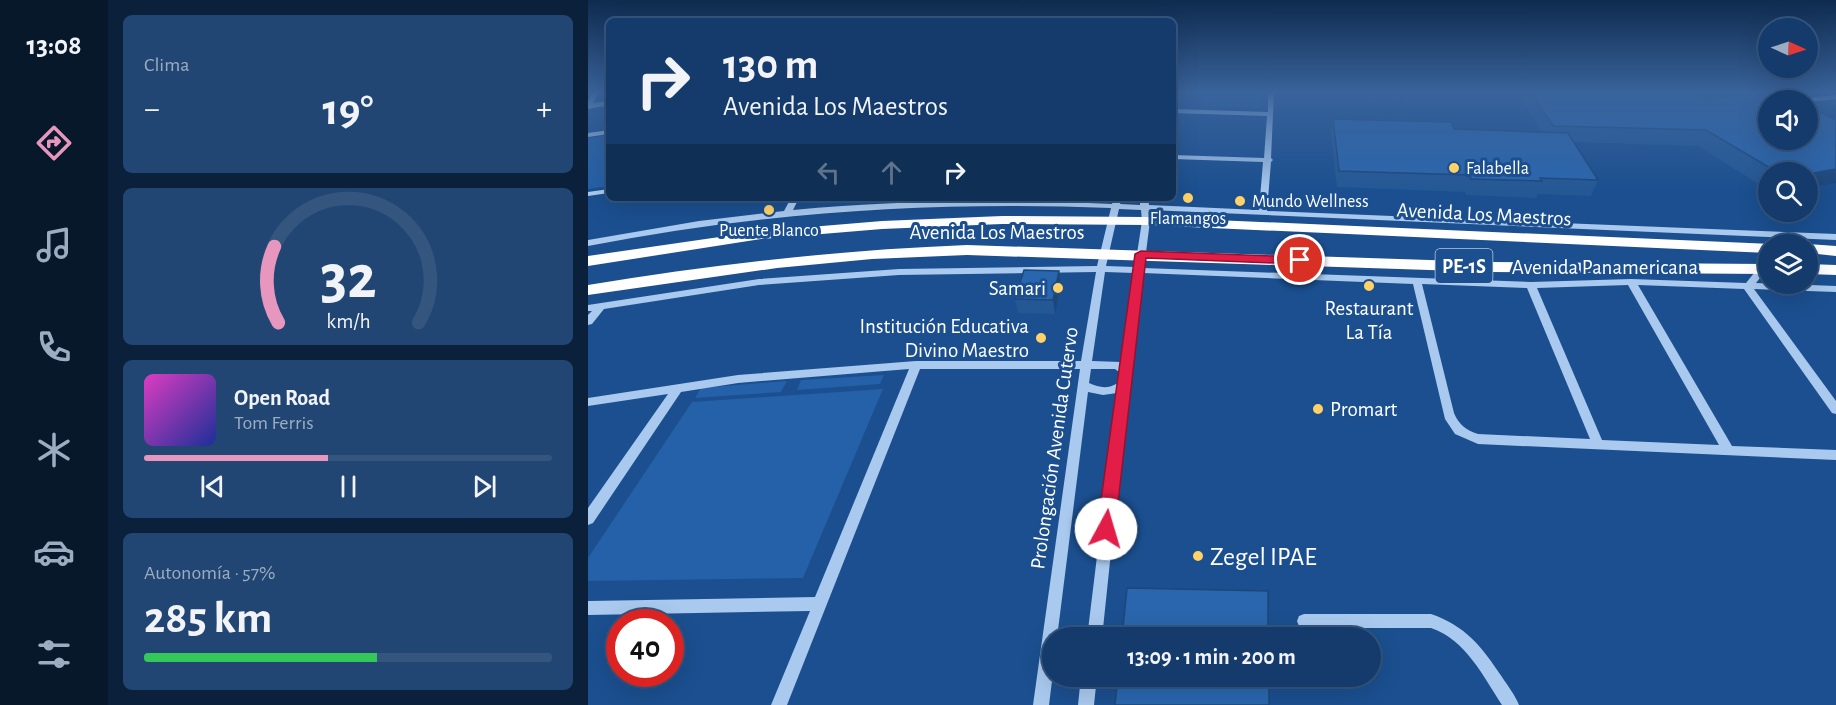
<!DOCTYPE html>
<html lang="es">
<head>
<meta charset="utf-8">
<style>
	body { margin:0; font-family:"Alegreya Sans",sans-serif; background:#214673; color:#f1f3f6; height:100vh; display:flex; flex-direction:column; font-size:22px; white-space:nowrap }
	* { box-sizing:border-box; margin:0 }
	p { font-size:20px; color:#9dadc1 }
	.icon { flex:none; width:33px; height:33px; fill:none; stroke:currentColor; stroke-width:2; stroke-linecap:round; stroke-linejoin:round }
	.map { position:relative; flex:1; overflow:hidden }
	.details { display:flex; flex-direction:column; gap:15px; padding:15px; background:#0b203b; width:480px }
	.details>* { flex:none }
	.top-card { position:absolute; left:18px; top:18px; width:570px; height:183px; border-radius:9px; box-shadow:0 6px 24px #0002,0 0 0 2px #33557e; background:#143b6b; color:#f1f3f6; overflow:hidden }
	.needle { width:39px; rotate:93deg }
	.controls { position:absolute; left:1170px; top:18px; display:grid; gap:12px }
	.controls a { display:grid; place-items:center; width:60px; height:60px; border-radius:50%; background:#143b6b; box-shadow:0 6px 24px #0002,0 0 0 2px #33557e; font-size:30px }
	.speed { position:absolute; left:18px; top:609px; display:flex; gap:12px; font-size:30px; font-weight:700; text-align:center }
	.speed>* { display:grid; place-content:center; width:78px; height:78px; border-radius:50%; background:#143b6b; box-shadow:0 6px 24px #0002,0 0 0 2px #33557e; line-height:1 }
	.speed .limit { border:9px solid #d22; background:#fff; color:#111 }
	.pin { position:absolute; display:grid; place-items:center; width:51px; height:51px; color:#fff; margin:-26px; border:3px solid #fff; border-radius:50%; box-shadow:0 2px 6px #0007 }
	.me { position:absolute; width:66px; margin:-33px; rotate:6deg; stroke-linejoin:round; filter:drop-shadow(0 0 4px #0008) }
	.turn { display:flex; align-items:center; gap:21px; height:126px; padding:0 18px; font-size:27px }
	.turn .icon { width:78px; height:78px; stroke-width:2.5 }
	.turn b { display:block; font-size:42px; line-height:51px }
	.lanes { display:flex; align-items:center; height:57px; padding:0 18px; background:#0003; justify-content:center; gap:30px; direction:ltr }
	.lanes .off { opacity:.35 }
	.big { font-size:45px; font-weight:700; line-height:1.1 }
	.details .tile { flex:1; display:flex; flex-direction:column; justify-content:center; gap:9px; min-width:0; padding:0 21px; border-radius:9px; background:#214673 }
	.details .dial { align-items:center; gap:0 }
	.dial svg { height:156px; overflow:visible; fill:none; stroke:#33557e; stroke-width:7; stroke-linecap:round; text-anchor:middle }
	.dial text { fill:#f1f3f6; stroke:none }
	.song { display:flex; align-items:center; gap:18px }
	.cover { width:72px; height:72px; border-radius:9px; background:linear-gradient(135deg,hsl(310 70% 55%),hsl(230 70% 35%)) }
	.played { height:6px; border-radius:3px; background:linear-gradient(90deg,#e797bd 45%,#33557e 45%) }
	.keys { display:flex; justify-content:space-around; direction:ltr }
	.heat { display:flex; justify-content:space-between; align-items:center; font-size:33px; direction:ltr }
	.charge { height:9px; border-radius:4px; background:linear-gradient(90deg,#34c759 57%,#33557e 0) }
	.trip { position:absolute; left:454px; top:627px; width:339px; height:60px; border-radius:30px; background:#143b6b; box-shadow:0 6px 24px #0002,0 0 0 2px #33557e; font-weight:700; line-height:60px; text-align:center }
	main { display:flex; flex:1; min-height:0 }
	.tab-bar { display:flex; flex-direction:column; width:108px; justify-content:space-around; align-items:center; background:#08182b; color:#9dadc1 }
	.tab-bar .icon { width:42px; height:42px }
	.tab-bar .current { color:#e797bd }
	.tab-bar b { font-size:27px; color:#f1f3f6 }
	.map>svg:first-child { display:block }
	.green { fill:#2461a8 }
	.lines { fill:none; stroke-linecap:round; stroke-linejoin:round }
	.minor { fill:#a9c9ee; fill-rule:evenodd }
	.highway { fill:#fff; fill-rule:evenodd }
	.wall { fill:#245895 }
	.shaded-wall { fill:#1d4779 }
	.building { fill:#2a66ad; stroke:#1d4779; stroke-width:1.5 }
	.route { fill:#e11d48; stroke:#92132f; stroke-width:1.5 }
	.poi-dot { fill:#ffd166; stroke:#1b4f8f; stroke-width:2 }
	.labels { text-anchor:middle; stroke-width:6; stroke-linejoin:round; paint-order:stroke }
	.far-poi-label { font-size:18px; fill:#fff; stroke:#1b4f8f; text-anchor:start }
	.shield { fill:#1b4f8f; stroke:#bbcadd; stroke-width:1.5 }
	.shield-label { font-size:20px; font-weight:bold; fill:#fff }
	.street-label { font-size:21px; fill:#fff; stroke:#1b4f8f }
	.poi-label { font-size:21px; fill:#fff; stroke:#1b4f8f; text-anchor:end }
	.near-poi-label { font-size:26px; fill:#fff; stroke:#1b4f8f; text-anchor:start }
</style>
</head>
<body>
<main>
<nav class="tab-bar">
<b>13:08</b>
<svg class="icon current" aria-label="directions" viewBox="0 0 24 24"><path d="M12 3l9 9-9 9-9-9zM9 14v-3h6M13 9l2 2-2 2"/></svg>
<svg class="icon" aria-label="music" viewBox="0 0 24 24"><path d="M9 18V5l10-2v13"/><circle cx="6" cy="18" r="3"/><circle cx="16" cy="16" r="3"/></svg>
<svg class="icon" aria-label="phone" viewBox="0 0 24 24"><path d="M5 4h4l2 5-3 2q2 4 5 5l2-3 5 2v4C11 20 4 13 5 4z"/></svg>
<svg class="icon" aria-label="climate" viewBox="0 0 24 24"><path d="M12 3v18M4 7l16 10M4 17L20 7"/></svg>
<svg class="icon" aria-label="car" viewBox="0 0 24 24"><path d="M5 17H2v-5l4-1 3-4h7l3 4 3 1v5h-3M9 17h6M6 11h13"/><circle cx="7" cy="17" r="2"/><circle cx="17" cy="17" r="2"/></svg>
<svg class="icon" aria-label="filters" viewBox="0 0 24 24"><path d="M4 7h16M4 17h16"/><circle cx="9" cy="7" r="2"/><circle cx="15" cy="17" r="2"/></svg>
</nav>
<section class="details">
<div class="tile"><p>Clima</p>
<div class="heat"><a>−</a><b class="big">19°</b><a>+</a></div>
</div>
<div class="tile dial"><svg viewBox="0 0 100 80">
<path d="M14 69A42 42 0 1 1 86 69"/>
<path d="M14 69A42 42 0 0 1 12 30" stroke="#e797bd"/>
<text x="50" y="56" font-size="32" font-weight="700">32</text>
<text x="50" y="72" font-size="11">km/h</text>
</svg></div>
<div class="tile">
<div class="song"><i class="cover"></i><div><b>Open Road</b><p>Tom Ferris</p></div></div>
<div class="played"></div>
<div class="keys"><svg class="icon" aria-label="previous" viewBox="0 0 24 24"><path d="M18 5L8 12l10 7zM5 5v14"/></svg><svg class="icon" aria-label="pause" viewBox="0 0 24 24"><path d="M8 5v14M16 5v14"/></svg><svg class="icon" aria-label="next" viewBox="0 0 24 24"><path d="M6 5l10 7-10 7zM19 5v14"/></svg></div>
</div>
<div class="tile"><p>Autonomía · 57%</p><b class="big">285 km</b><div class="charge"></div></div>
</section>
<div class="map">
<svg width="1248" height="705" viewBox="0 0 1248 705">
	<rect width="100%" height="100%" fill="#1b4f8f"/>
	<!-- green -->
	<g class="green">
		<path d="M617,93H674L673,108L616,106Z"/>
		<path d="M21,135V186L0,189V138Z"/>
		<path d="M296,375L292,384L209,390L213,380Z"/>
		<path d="M199,381L193,392L107,398L113,388Z"/>
		<path d="M295,389L215,578L0,581V558L104,402Z"/>
	</g>
	<g class="lines">
		<!-- minor -->
		<g class="minor">
			<path d="M4,93H10L5,103L21,101V105L0,109V100Z"/>
			<path d="M680,93H686L683,158L685,160L683,162L679,211L1248,234V240L561,210L562,221L556,268L943,282L1043,279L1158,283L1171,267L1174,266L1179,269L1168,283L1248,286V292L1166,289L1248,401V414L1244,413L1156,289L1050,285L1144,446L1248,450V460L890,444L867,434L857,419L825,284L555,273L542,371L514,638H499L529,393L515,395L500,392L469,638H465V673L461,705H445L492,369H332L199,705H183L222,611L0,615V601L227,597L321,369L150,383L93,392L5,523L0,525V508L80,394L0,406V398L150,375L328,361H493L508,272L311,275L171,285L16,309L4,324L0,325V315L4,311H0V305L171,279L311,269L509,266L523,208C347,201 173,212 0,246V240L111,221L196,211L203,198H211L205,210C311,200 418,199 524,204L526,198H534L532,204L552,205V198H560L561,205L671,210L675,162L585,159V155L676,158L679,116L585,113V109L680,112ZM531,209L553,210L554,221L547,267L518,266ZM517,272L546,273L533,362L504,361ZM834,284L939,288L1002,439L890,434C878,430 871,425 866,413ZM1040,285L1131,445L1014,440L949,288ZM503,369H527L531,372L530,383C520,389 512,388 501,383Z"/>
			<path d="M1248,95V99L1220,102L1215,100L1218,98Z"/>
			<path d="M21,130V134L0,137V133Z"/>
			<path d="M21,189V193L0,196V192Z"/>
			<path d="M716,614H843C878,626 894,647 914,677C920,686 927,695 931,705H914C895,676 878,640 843,628H716L711,626L709,621L711,616Z"/>
			<path d="M493,676H509L506,705H490Z"/>
		</g>
		<!-- highway -->
		<g class="highway">
			<path d="M414,216L558,217L1184,244H1180V253L558,225L414,224L294,229L173,239L0,266V256L173,231L294,221Z"/>
			<path d="M1220,244L1248,246V256L1220,253Z"/>
			<path d="M379,245L902,262L1180,264V274L902,272L379,255L284,259L189,268L0,295V285C126,264 252,250 379,245Z"/>
			<path d="M1220,264L1248,265V275L1220,274Z"/>
		</g>
	</g>
	<!-- wall -->
	<g class="wall">
		<path d="M748,93H840L839,100L748,97Z"/>
		<path d="M929,93H1111L1118,99L1248,183L1220,188V172H1180V190L1110,146L986,142L1010,180L1003,196L950,194L948,198L878,195L877,192L749,187L743,134L745,119L866,129L954,132Z"/>
		<path d="M471,271L473,285L467,314L430,313L427,299Z"/>
	</g>
	<!-- shaded-wall -->
	<g class="shaded-wall">
		<path d="M1248,169V183L1220,188V174Z"/>
		<path d="M471,271L473,285L467,314L465,300Z"/>
	</g>
	<!-- building -->
	<g class="building">
		<path d="M943,93H1111L1118,99L1163,93H1193L1208,100H1180V140H1220V106L1248,120V169L1220,174V172H1189L1118,130L965,126Z"/>
		<path d="M745,119L863,122L866,129L980,133L1010,180L952,178L954,181L883,179L882,175L751,171Z"/>
		<path d="M436,270L471,271L465,300L427,299Z"/>
		<path d="M539,588L680,591V638H534Z"/>
		<path d="M530,676H681V705H527Z"/>
	</g>
	<!-- sky -->
	<linearGradient id="sky" x2="0" y2="1"><stop stop-color="#0f2b4f"/><stop offset="0.48" stop-color="#39639b"/><stop offset="1" stop-color="#39639b" stop-opacity="0"/></linearGradient>
	<rect width="1248" height="192" fill="url(#sky)"/>
	<!-- route -->
	<path class="route" d="M553,251L712,257L718,260L712,264L558,258L527,529L524,535L518,537L512,535L509,529L547,254Z"/>
	<!-- markers -->
	<g class="poi-dot">
		<circle cx="866" cy="168" r="6"/>
		<circle cx="600" cy="198" r="6"/>
		<circle cx="652" cy="201" r="6"/>
		<circle cx="181" cy="210" r="6"/>
		<circle cx="781" cy="286" r="6"/>
		<circle cx="470" cy="288" r="6"/>
		<circle cx="453" cy="338" r="6"/>
		<circle cx="730" cy="409" r="6"/>
		<circle cx="610" cy="556" r="6"/>
	</g>
	<g class="labels">
		<!-- far-poi labels -->
		<g class="far-poi-label">
			<text x="878" y="174">Falabella</text>
			<text x="664" y="207">Mundo Wellness</text>
			<text x="600" y="224" text-anchor="middle">Flamangos</text>
			<text x="181" y="236" text-anchor="middle">Puente Blanco</text>
		</g>
		<!-- shield labels -->
		<rect class="shield" x="847.5" y="249" width="57" height="34" rx="4.5"/>
		<g class="shield-label">
			<text x="876" y="273">PE-1S</text>
		</g>
		<!-- street labels -->
		<g class="street-label">
			<text transform="translate(896 214) rotate(3)" y="7">Avenida Los Maestros</text>
			<text x="409" y="239">Avenida Los Maestros</text>
			<text x="1017" y="274">Avenida Panamericana</text>
			<text transform="translate(466 448) rotate(-82)" y="7">Prolongación Avenida Cutervo</text>
		</g>
		<!-- poi labels -->
		<g class="poi-label">
			<text x="458" y="295">Samari</text>
			<text x="781" y="315" text-anchor="middle">Restaurant<tspan x="781" dy="24">La Tía</tspan></text>
			<text x="441" y="333">Institución Educativa<tspan x="441" dy="24">Divino Maestro</tspan></text>
			<text x="742" y="416" text-anchor="start">Promart</text>
		</g>
		<!-- near-poi labels -->
		<g class="near-poi-label">
			<text x="622" y="565">Zegel IPAE</text>
		</g>
	</g>
</svg>
<div class="controls">
<a><svg class="needle" viewBox="-14 -14 28 28"><path d="M0-13l5 13h-10z" fill="#e53935"/><path d="M0 13l5-13h-10z" fill="#9dadc1"/></svg></a>
<a><svg class="icon" aria-label="sound" viewBox="0 0 24 24"><path d="M4 9h4l5-4v14l-5-4H4zM17 9q2 3 0 6"/></svg></a>
<a><svg class="icon" aria-label="search" viewBox="0 0 24 24"><circle cx="10" cy="10" r="6"/><path d="M15 15l6 6"/></svg></a>
<a><svg class="icon" aria-label="layers" viewBox="0 0 24 24"><path d="M12 4l9 5-9 5-9-5zM3 14l9 5 9-5"/></svg></a>
</div>
<div class="speed"><div class="limit">40</div></div>
<div class="pin" style="left:712px;top:260px;background:#d93025"><svg class="icon" aria-label="arrive" viewBox="0 0 24 24"><path d="M6 21V4h12l-3 4 3 4H6"/></svg></div>
<svg class="me" style="left:518px;top:529px" viewBox="-20 -20 40 40"><circle r="19" fill="#fff"/><path d="M0-13L10 11 0 6-10 11z" fill="#e11d48"/></svg>
<div class="trip">13:09 · 1 min · 200 m</div>
<div class="top-card">
<div class="turn"><svg class="icon" aria-label="right" viewBox="0 0 24 24"><path d="M7 20v-9h11M14 6l5 5-5 5"/></svg><div><b>130 m</b>Avenida Los Maestros</div></div>
<div class="lanes"><svg class="icon off" aria-label="left" viewBox="0 0 24 24"><path d="M17 20v-9H6M10 6l-5 5 5 5"/></svg><svg class="icon off" aria-label="ahead" viewBox="0 0 24 24"><path d="M12 20V5M6 11l6-6 6 6"/></svg><svg class="icon" aria-label="right" viewBox="0 0 24 24"><path d="M7 20v-9h11M14 6l5 5-5 5"/></svg></div>
</div>
</div>
</main>
</body>
</html>
